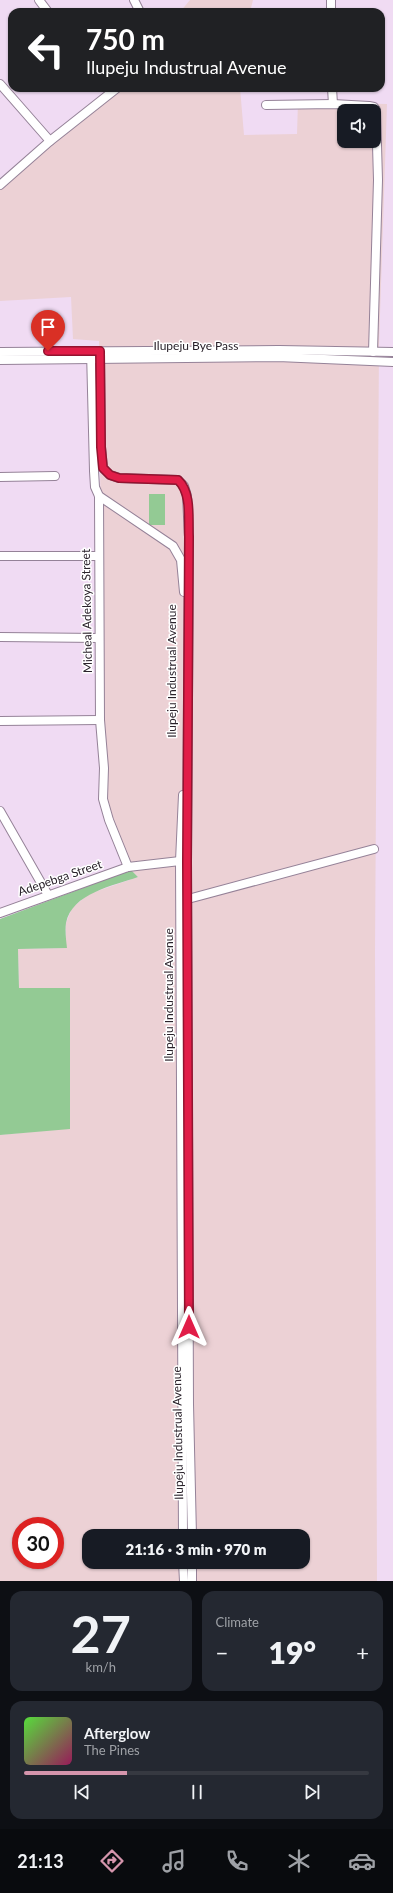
<!DOCTYPE html>
<html lang="en">
<head>
<meta charset="utf-8">
<style>
	body { margin:0; font-family:Lato,sans-serif; background:#242831; color:#f1f3f6; height:100vh; display:flex; flex-direction:column; font-size:15px; white-space:nowrap }
	* { box-sizing:border-box; margin:0 }
	p { font-size:13px; color:#9ea1a6 }
	.icon { flex:none; width:22px; height:22px; fill:none; stroke:currentColor; stroke-width:2; stroke-linecap:round; stroke-linejoin:round }
	.map { position:relative; height:1581px; overflow:hidden }
	.side { display:flex; flex-direction:column; gap:10px; padding:10px; background:#0d0f14; flex:1 }
	.side>* { flex:none }
	.top-card { position:absolute; left:8px; top:8px; width:377px; height:84px; border-radius:12px; box-shadow:0 1px 3px #0004; background:#202124; color:#fff; overflow:hidden }
	.buttons { position:absolute; left:337px; top:104px; display:grid; gap:8px }
	.buttons a { display:grid; place-items:center; width:44px; height:44px; border-radius:8px; background:#171b24; box-shadow:0 1px 3px #0004; font-size:20px }
	.speed { position:absolute; left:12px; top:1517px; display:flex; gap:8px; font-size:20px; font-weight:700; text-align:center }
	.speed>* { display:grid; place-content:center; width:52px; height:52px; border-radius:50%; background:#171b24; box-shadow:0 1px 3px #0004; line-height:1 }
	.speed .limit { border:6px solid #d22; background:#fff; color:#111 }
	.pin { position:absolute; display:grid; place-items:center; width:34px; height:34px; color:#fff; margin:-41px -17px; border-radius:50% 50% 50% 0; rotate:-45deg; box-shadow:0 0 4px #0007 }
	.pin .icon { rotate:45deg }
	.me { position:absolute; width:44px; margin:-22px; rotate:0deg; stroke-linejoin:round; filter:drop-shadow(0 0 3px #0008) }
	.turn { display:flex; align-items:center; gap:14px; height:84px; padding:0 12px; font-size:18px }
	.turn .icon { width:52px; height:52px; stroke-width:2.5 }
	.turn b { display:block; font-size:28px; line-height:34px }
	.big { font-size:30px; font-weight:800; line-height:1.1 }
	.side .tile { flex:1; display:flex; flex-direction:column; justify-content:center; gap:6px; min-width:0; padding:0 14px; border-radius:12px; background:#242831 }
	.side .dial { align-items:center; gap:0 }
	.dial b { font-size:52px; line-height:1 }
	.song { display:flex; align-items:center; gap:12px }
	.cover { width:48px; height:48px; border-radius:6px; background:linear-gradient(135deg,hsl(110 70% 55%),hsl(330 70% 35%)) }
	.played { height:4px; border-radius:2px; background:linear-gradient(90deg,#d595ac 30%,#363941 30%) }
	.keys { display:flex; justify-content:space-around; direction:ltr }
	.heat { display:flex; justify-content:space-between; align-items:center; font-size:22px; direction:ltr }
	.side .tiles { flex:1; display:grid; gap:10px; grid-template-columns:1fr 1fr }
	.tile:last-child { grid-column:span 2 }
	.trip { position:absolute; left:82px; top:1529px; width:228px; height:40px; border-radius:12px; background:#171b24; box-shadow:0 1px 3px #0004; font-weight:800; line-height:40px; text-align:center }
	.tab-bar { display:flex; height:64px; justify-content:space-around; align-items:center; background:#090b0e; color:#9ea1a6 }
	.tab-bar .icon { width:28px; height:28px }
	.tab-bar .active { color:#d595ac }
	.tab-bar b { font-size:18px; color:#f1f3f6 }
	.map>svg:first-child { display:block }
	.industrial { fill:#ecd1d5; fill-rule:evenodd }
	.green { fill:#93ca94 }
	.lines { fill:none; stroke-linecap:round; stroke-linejoin:round }
	.minor-casing { stroke:#958298; stroke-width:10 }
	.minor { stroke:#fff; stroke-width:8 }
	.route-casing { stroke:#92132f; stroke-width:10 }
	.route { stroke:#e11d48; stroke-width:7 }
	.labels { text-anchor:middle; stroke-width:3; stroke-linejoin:round; paint-order:stroke }
	.street-label { font-size:12px; fill:#2a222b; stroke:#fff }
</style>
</head>
<body>
<div class="map">
<svg width="393" height="1581" viewBox="0 0 393 1581">
	<rect width="100%" height="100%" fill="#f0dbf3"/>
	<!-- industrial -->
	<g class="industrial">
		<path d="M190,0H253L250,12H180Z"/>
		<path d="M118,88H240L244,135L297,134L298,102L387,104L379,345L375,952L377,1581H0V1135L70,1128L69,988H19L18,949L66,948V923L72,908L89,894L138,877L131,870L129,858L103,794L99,341L73,339L71,297L0,301V186ZM344,111H374V141H344ZM21,1526H55V1560H21ZM89,1536H303V1562H89Z"/>
	</g>
	<!-- green -->
	<g class="green">
		<rect x="149" y="494" width="16" height="31"/>
		<path d="M131,870L138,877C113,886 72,893 66,923C65,930 66,940 67,948L18,949L19,988H70V1129L0,1135V919Z"/>
	</g>
	<g class="lines">
		<defs>
			<g id="minor">
				<path d="M39,0L48,12"/>
				<path d="M134,0L140,12"/>
				<path d="M331,0V12"/>
				<path d="M0,84L50,141"/>
				<path d="M332,88L333,104"/>
				<path d="M266,105L333,104L369,106L374,107L376,110L378,180L373,352"/>
				<path d="M0,185L50,141L117,88"/>
				<path d="M91,351L94,471L95,487L99,496L100,720L104,768L103,799L109,820L128,867"/>
				<path d="M100,351L101,447L103,468L110,475L119,478L178,480L184,486L187,496L189,537L187,862L189,1404L192,1536"/>
				<path d="M0,352L279,350L393,352"/>
				<path d="M0,360L278,357L393,362"/>
				<path d="M0,477L55,476"/>
				<path d="M99,496L173,546L181,560L184,592"/>
				<path d="M0,556H99"/>
				<path d="M0,637L99,638"/>
				<path d="M0,721L100,720"/>
				<path d="M183,795L180,861L183,1536"/>
				<path d="M0,811L48,895"/>
				<path d="M188,899L374,849"/>
				<path d="M0,913L128,867L180,861"/>
				<path d="M183,1562L184,1581"/>
				<path d="M192,1562V1581"/>
			</g>
		</defs>
		<!-- minor casing -->
		<use href="#minor" class="minor-casing"/>
		<!-- minor -->
		<use href="#minor" class="minor"/>
	</g>
	<g class="lines">
		<defs>
			<path id="route" d="M48,351H100L101,447L103,468L110,475L119,478L178,480C192,493 188,519 189,537L187,862L189,1327"/>
		</defs>
		<!-- route casing -->
		<use href="#route" class="route-casing"/>
		<!-- route -->
		<use href="#route" class="route"/>
	</g>
	<g class="labels">
		<!-- street labels -->
		<g class="street-label">
			<text x="196" y="350">Ilupeju Bye Pass</text>
			<text transform="translate(87 611) rotate(-91)" y="4">Micheal Adekoya Street</text>
			<text transform="translate(172 671) rotate(-90)" y="4">Ilupeju Industrual Avenue</text>
			<text transform="translate(60 878) rotate(-19)" y="4">Adepebga Street</text>
			<text transform="translate(169 995) rotate(-90)" y="4">Ilupeju Industrual Avenue</text>
			<text transform="translate(178 1433) rotate(-91)" y="4">Ilupeju Industrual Avenue</text>
		</g>
	</g>
</svg>
<div class="buttons">
<a><svg class="icon" aria-label="sound" viewBox="0 0 24 24"><path d="M4 9h4l5-4v14l-5-4H4zM17 9q2 3 0 6"/></svg></a>
</div>
<div class="speed"><div class="limit">30</div></div>
<div class="pin" style="left:48px;top:351px;background:#d93025"><svg class="icon" aria-label="arrive" viewBox="0 0 24 24"><path d="M6 21V4h12l-3 4 3 4H6"/></svg></div>
<svg class="me" style="left:189px;top:1327px" viewBox="-20 -20 40 40"><path d="M0-17L14 15 0 8-14 15z" fill="#e11d48" stroke="#fff" stroke-width="4"/></svg>
<div class="trip">21:16 · 3 min · 970 m</div>
<div class="top-card">
<div class="turn"><svg class="icon" aria-label="left" viewBox="0 0 24 24"><path d="M17 20v-9H6M10 6l-5 5 5 5"/></svg><div><b>750 m</b>Ilupeju Industrual Avenue</div></div>
</div>
</div>
<section class="side">
<div class="tiles">
<div class="tile dial"><b>27</b><p>km/h</p></div>
<div class="tile"><p>Climate</p>
<div class="heat"><a>−</a><b class="big">19°</b><a>+</a></div>
</div>
<div class="tile">
<div class="song"><i class="cover"></i><div><b>Afterglow</b><p>The Pines</p></div></div>
<div class="played"></div>
<div class="keys"><svg class="icon" aria-label="previous" viewBox="0 0 24 24"><path d="M18 5L8 12l10 7zM5 5v14"/></svg><svg class="icon" aria-label="pause" viewBox="0 0 24 24"><path d="M8 5v14M16 5v14"/></svg><svg class="icon" aria-label="next" viewBox="0 0 24 24"><path d="M6 5l10 7-10 7zM19 5v14"/></svg></div>
</div>
</div>
</section>
<nav class="tab-bar">
<b>21:13</b>
<svg class="icon active" aria-label="directions" viewBox="0 0 24 24"><path d="M12 3l9 9-9 9-9-9zM9 14v-3h6M13 9l2 2-2 2"/></svg>
<svg class="icon" aria-label="music" viewBox="0 0 24 24"><path d="M9 18V5l10-2v13"/><circle cx="6" cy="18" r="3"/><circle cx="16" cy="16" r="3"/></svg>
<svg class="icon" aria-label="phone" viewBox="0 0 24 24"><path d="M5 4h4l2 5-3 2q2 4 5 5l2-3 5 2v4C11 20 4 13 5 4z"/></svg>
<svg class="icon" aria-label="climate" viewBox="0 0 24 24"><path d="M12 3v18M4 7l16 10M4 17L20 7"/></svg>
<svg class="icon" aria-label="car" viewBox="0 0 24 24"><path d="M5 17H2v-5l4-1 3-4h7l3 4 3 1v5h-3M9 17h6M6 11h13"/><circle cx="7" cy="17" r="2"/><circle cx="17" cy="17" r="2"/></svg>
</nav>
</body>
</html>
